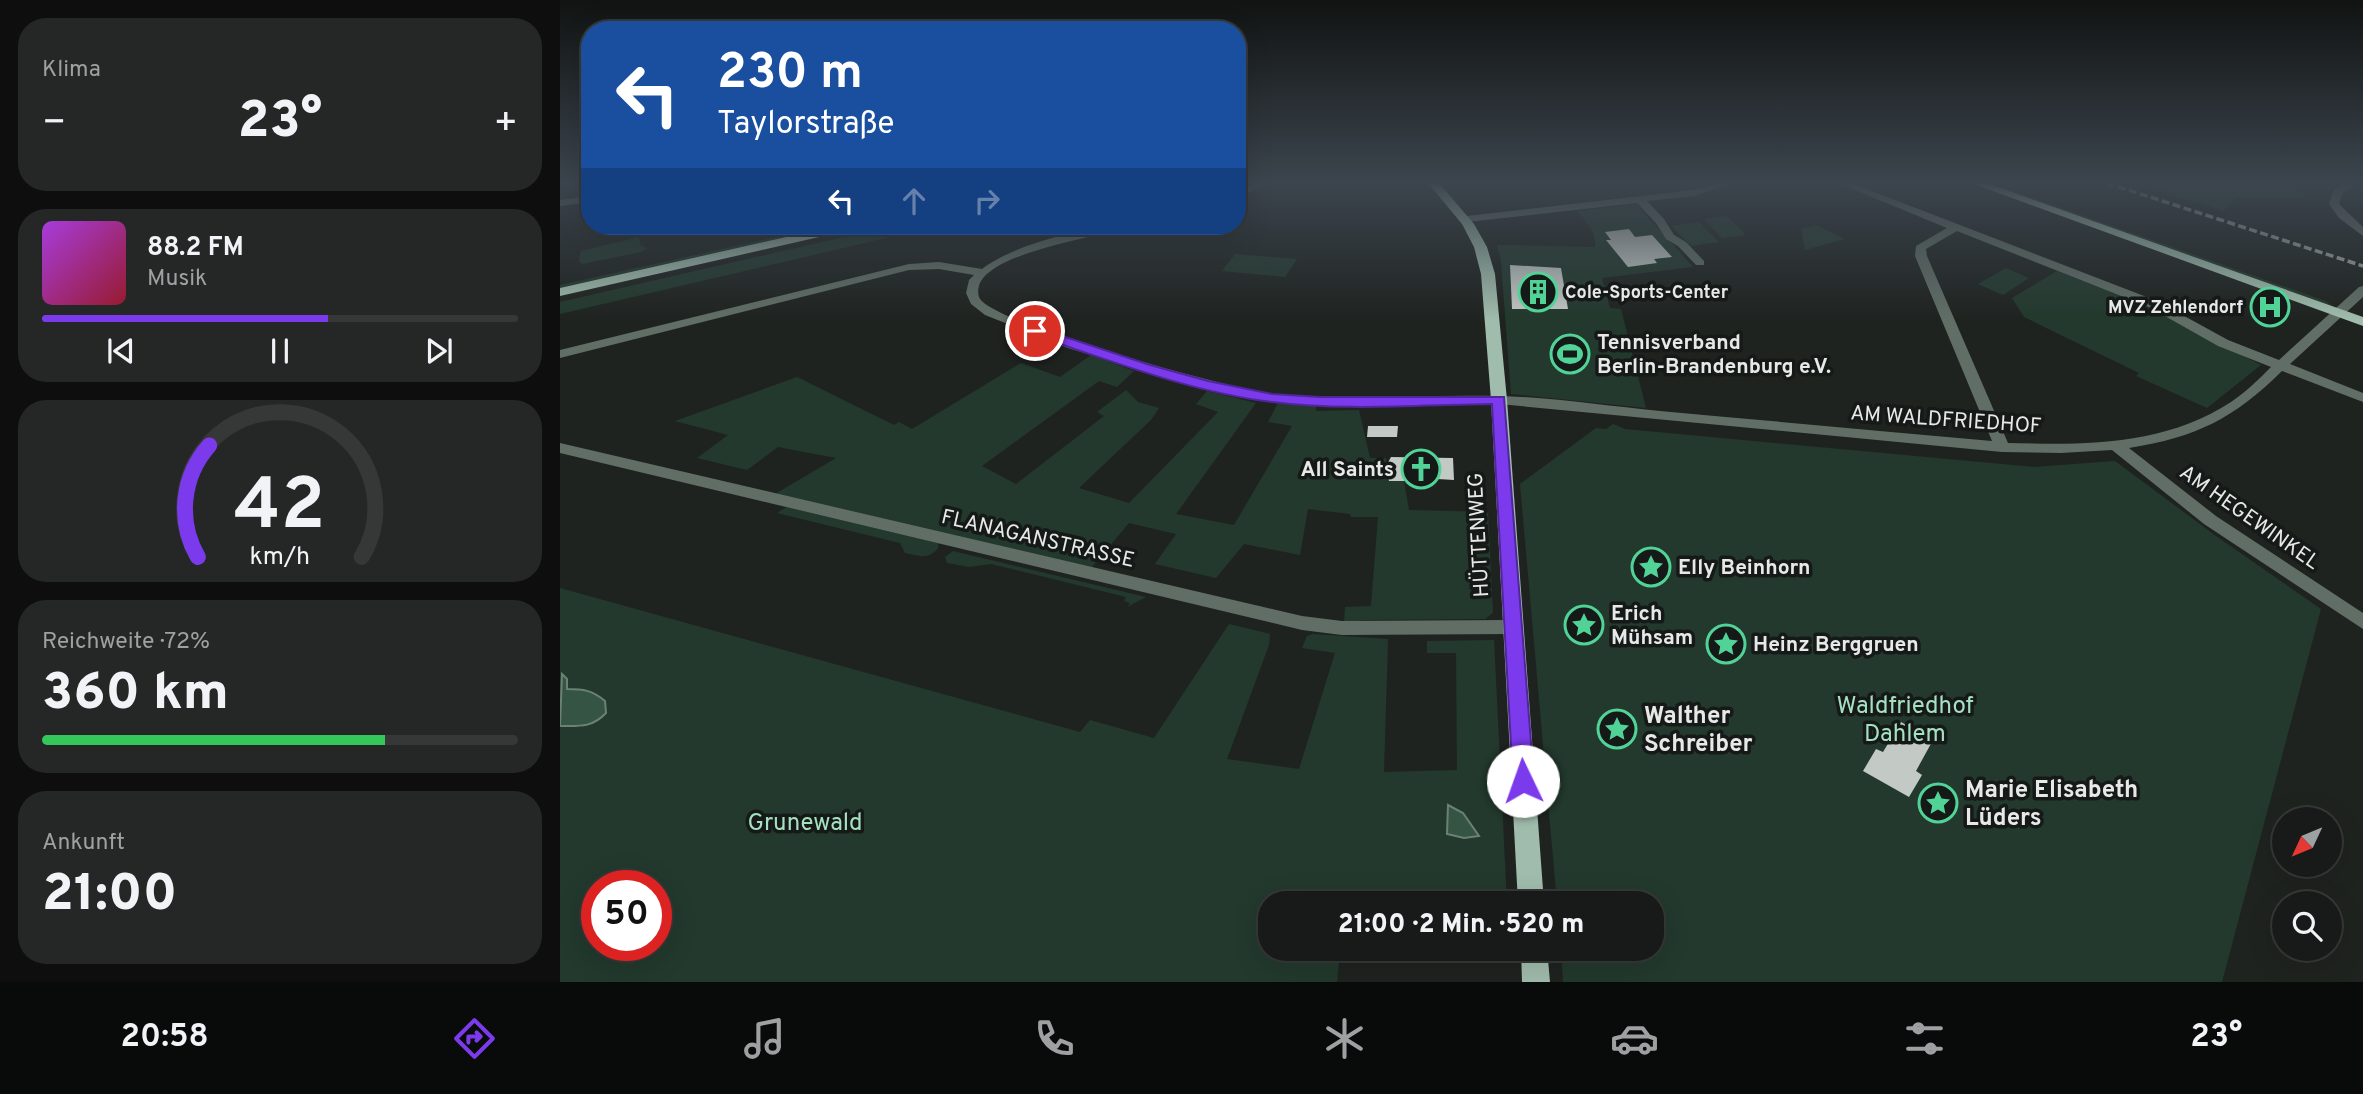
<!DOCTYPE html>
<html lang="de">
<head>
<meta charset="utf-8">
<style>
	body { margin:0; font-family:Overpass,sans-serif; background:#242725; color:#f1f3f6; height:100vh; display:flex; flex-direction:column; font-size:26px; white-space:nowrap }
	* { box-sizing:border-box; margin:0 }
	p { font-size:23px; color:#9ea1a2 }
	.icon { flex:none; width:38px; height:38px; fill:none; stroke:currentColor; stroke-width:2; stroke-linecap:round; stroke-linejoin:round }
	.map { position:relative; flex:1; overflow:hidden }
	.panel { display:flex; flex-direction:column; gap:18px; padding:18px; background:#0d0e0d; width:560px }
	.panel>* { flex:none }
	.banner { position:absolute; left:21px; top:21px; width:665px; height:214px; border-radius:28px; box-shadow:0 7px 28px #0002,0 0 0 2px #363837; background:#1a4fa0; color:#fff; overflow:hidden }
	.needle { width:46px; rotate:226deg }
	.buttons { position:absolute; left:1712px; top:807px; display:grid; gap:14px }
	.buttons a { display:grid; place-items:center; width:70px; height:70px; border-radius:50%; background:#171a18; box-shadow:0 7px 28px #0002,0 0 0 2px #363837; font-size:35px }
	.speed { position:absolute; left:21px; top:870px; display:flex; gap:14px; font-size:35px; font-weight:700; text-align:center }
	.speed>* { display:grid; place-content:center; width:91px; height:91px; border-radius:50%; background:#171a18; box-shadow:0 7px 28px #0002,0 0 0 2px #363837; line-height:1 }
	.speed .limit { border:10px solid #d22; background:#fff; color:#111 }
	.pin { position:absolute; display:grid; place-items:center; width:60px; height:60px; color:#fff; margin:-30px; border:4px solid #fff; border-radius:50%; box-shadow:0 2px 7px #0007 }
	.me { position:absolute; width:77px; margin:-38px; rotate:357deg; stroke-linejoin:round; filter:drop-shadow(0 0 5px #0008) }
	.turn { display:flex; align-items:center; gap:24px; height:147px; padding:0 21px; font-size:32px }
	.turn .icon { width:91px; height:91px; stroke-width:2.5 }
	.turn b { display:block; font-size:49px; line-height:60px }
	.lanes { display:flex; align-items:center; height:66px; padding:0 21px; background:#0003; justify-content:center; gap:35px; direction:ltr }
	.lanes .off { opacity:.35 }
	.big { font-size:52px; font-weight:800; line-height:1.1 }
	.panel .card { flex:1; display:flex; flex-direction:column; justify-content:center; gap:10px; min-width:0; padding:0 24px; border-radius:28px; background:#242725 }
	.panel .dial { align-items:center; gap:0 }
	.dial svg { height:182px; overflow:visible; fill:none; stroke:#363837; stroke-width:7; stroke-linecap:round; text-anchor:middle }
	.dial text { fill:#f1f3f6; stroke:none }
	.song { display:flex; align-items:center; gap:21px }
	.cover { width:84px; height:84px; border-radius:10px; background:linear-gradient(135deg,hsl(280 70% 55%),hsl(350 70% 35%)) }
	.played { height:7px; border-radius:4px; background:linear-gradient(90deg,#7c3aed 60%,#363837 60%) }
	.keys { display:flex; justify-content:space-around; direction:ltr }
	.heat { display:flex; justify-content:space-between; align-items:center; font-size:38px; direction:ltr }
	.charge { height:10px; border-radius:5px; background:linear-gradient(90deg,#34c759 72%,#363837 0) }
	.trip { position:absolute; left:698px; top:891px; width:406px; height:70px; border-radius:28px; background:#171a18; box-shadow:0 7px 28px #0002,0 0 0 2px #363837; font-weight:800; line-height:70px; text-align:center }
	.tab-bar { display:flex; height:112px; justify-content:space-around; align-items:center; background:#090a0a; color:#9ea1a2 }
	.tab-bar .icon { width:49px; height:49px }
	.tab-bar .current { color:#7c3aed }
	.tab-bar b { font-size:32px; color:#f1f3f6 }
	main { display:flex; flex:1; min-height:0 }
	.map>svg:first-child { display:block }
	.green { fill:#23392d; fill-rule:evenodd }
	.water { fill:#355443; stroke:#6a8174; stroke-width:2 }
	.building { fill:#c3c9c5 }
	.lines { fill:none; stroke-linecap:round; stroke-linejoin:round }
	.minor { fill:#616e66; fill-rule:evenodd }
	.major { fill:#a0bcac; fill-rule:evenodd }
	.rail { stroke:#a1a4a2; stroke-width:3.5; stroke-dasharray:8 3.5; stroke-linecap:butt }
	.route { fill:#7c3aed; stroke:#51269a; stroke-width:2 }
	.labels { text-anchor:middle; stroke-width:7; stroke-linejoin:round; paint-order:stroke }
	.far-poi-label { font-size:18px; font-weight:bold; fill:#e6e9e7; stroke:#151917; text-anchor:start }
	.poi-label { font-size:21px; font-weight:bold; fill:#e6e9e7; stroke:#151917; text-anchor:start }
	.street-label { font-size:21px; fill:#e6e9e7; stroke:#151917 }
	.near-park-label { font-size:24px; fill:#a5e1c0; stroke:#151917 }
	.near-poi-label { font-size:24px; font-weight:bold; fill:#e6e9e7; stroke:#151917; text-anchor:start }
</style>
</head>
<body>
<main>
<section class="panel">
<div class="card"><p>Klima</p>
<div class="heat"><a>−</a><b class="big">23°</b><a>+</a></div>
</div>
<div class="card">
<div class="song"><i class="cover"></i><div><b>88.2 FM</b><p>Musik</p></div></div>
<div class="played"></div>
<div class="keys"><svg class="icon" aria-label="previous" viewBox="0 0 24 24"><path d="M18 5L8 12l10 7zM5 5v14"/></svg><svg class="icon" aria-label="pause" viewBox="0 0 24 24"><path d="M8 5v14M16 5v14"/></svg><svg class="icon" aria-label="next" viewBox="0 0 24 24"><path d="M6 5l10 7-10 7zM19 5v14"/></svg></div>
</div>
<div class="card dial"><svg viewBox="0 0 100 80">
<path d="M14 69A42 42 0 1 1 86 69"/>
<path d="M14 69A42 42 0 0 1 19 20" stroke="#7c3aed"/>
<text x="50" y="56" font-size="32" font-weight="700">42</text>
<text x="50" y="72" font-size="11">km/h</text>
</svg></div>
<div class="card"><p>Reichweite · 72%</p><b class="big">360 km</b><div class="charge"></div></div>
<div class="card"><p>Ankunft</p><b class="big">21:00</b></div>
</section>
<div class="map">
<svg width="1803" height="982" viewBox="0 0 1803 982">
	<rect width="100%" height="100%" fill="#1f2320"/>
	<!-- green -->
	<g class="green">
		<path d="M1422,183H1430L1766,301L1772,306Z"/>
		<path d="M1576,183H1731L1749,198H1676L1664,211Z"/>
		<path d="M1076,204L1133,267L1042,278L1050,308L1061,309L1086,408L951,394L941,261L937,245L1035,247C1037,232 1026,222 1017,211Z"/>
		<path d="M1167,216L1186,235L1162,238L1144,219Z"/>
		<path d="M1139,222L1159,242L1131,246L1111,226Z"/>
		<path d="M1256,225L1285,239L1245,250L1241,229Z"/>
		<path d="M265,226H283L0,290V285Z"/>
		<path d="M332,226H378L0,314V302Z"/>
		<path d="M79,237L81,246L88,248L81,252L22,264L19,261L21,251Z"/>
		<path d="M675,254L737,259L725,277L662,271Z"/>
		<path d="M1446,268L1469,278L1443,295L1418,284Z"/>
		<path d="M1497,271L1588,306L1701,365L1647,408L1576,376L1579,373L1464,317L1452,298Z"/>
		<path d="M531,355L574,371L557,387L539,381L422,466L456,484L544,416L537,412L566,390L578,402L599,408L591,420L519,488L569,503L658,412L636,404L647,391L696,403L616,514L674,525L732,426L708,422L718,403L756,406V411L799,410L810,458H826L829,481H844L849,510L928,512L933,613L925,619L805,620L784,622L785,607L811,606L818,517H791L790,514L748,509L740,555L684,544L656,578L595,564L616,534L569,523L531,568L215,494L276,458L218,447L187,470L137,458L168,435L115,421L237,377L334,425L339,422L352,429L461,363L500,377Z"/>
		<path d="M1053,424L1065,429L1474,467L1555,461L1656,536L1761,609L1662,982H1003L1001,949L1092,948V903H997L960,484L1036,428L1046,429Z"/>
		<path d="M227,507L378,543V548C369,560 358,556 345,553L340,543L217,513Z"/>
		<path d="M393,551L586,597L567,607L570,603L564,601L566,597L431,564L409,567L387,563L385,557Z"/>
		<path d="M0,588L520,732L530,720L594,738L669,624L710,634L709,645L667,759L739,769L775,653L742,648L747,636L753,634L828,639L824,772L897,770L896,653H867V641L934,640L947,903H710V948L951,949L940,951V959L779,962L777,982H0ZM37,886H96V945H37Z"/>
	</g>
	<!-- water -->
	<g class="water">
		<path d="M2,674L7,679V689C23,689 32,690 45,701L46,713C32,728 19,726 0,726Z"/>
		<path d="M888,805L903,813L919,836L904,838L887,834Z"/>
	</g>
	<!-- building -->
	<g class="building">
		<path d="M1069,229L1075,237L1092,235L1112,257L1094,259L1097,263L1068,267L1046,240H1051L1045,232Z"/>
		<path d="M950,265L1001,268L1008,309H952Z"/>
		<path d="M808,426H838L837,437H807Z"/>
		<path d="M831,457L893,458L894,480L844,477V481H829L825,468Z"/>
		<path d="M1341,722L1373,740L1356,771L1362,775L1349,797L1303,771L1316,749L1323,752Z"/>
	</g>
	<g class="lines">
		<!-- minor -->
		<g class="minor">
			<path d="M695,183H707L677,198V191Z"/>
			<path d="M1159,183H1174L1134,196L1087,201L1104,219L1114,235L1126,242L1144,261V265H1136L1118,246L1106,239L1096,223L1077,203L907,222L902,219L907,216L1133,190Z"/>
			<path d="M1278,183H1291L1597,301L1668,340L1719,360L1799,287L1803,286V297L1730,364L1803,393V402L1722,371C1673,419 1637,437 1569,448L1656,516L1803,613V629L1644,524L1552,450L1501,453L1442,452L939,404L760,405L711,402L641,388L508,348L425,315L411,304L406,293L409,280L414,275L379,269L349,270L0,358V350L349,264L379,262L422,269C454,244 528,226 568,226L567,228C533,237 439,252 421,281C418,286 417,294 420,299C440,326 671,389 713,394C787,402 862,394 937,396C991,397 1046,406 1100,411C1211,421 1322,431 1432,441L1355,256L1356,246L1387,228ZM1397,231L1589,307L1658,346L1711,367C1699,379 1686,392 1671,402C1604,446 1524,445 1448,443L1367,256L1366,249Z"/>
			<path d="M1785,183H1796L1783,193L1779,204L1803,227V236L1779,218L1769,204L1774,190Z"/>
			<path d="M30,196V202L0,206V200Z"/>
			<path d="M0,443L742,616L782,621L951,620L957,622L960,627L957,632L951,634L782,635L742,630L0,453Z"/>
		</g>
		<!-- major -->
		<g class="major">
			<path d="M868,183H879L914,224L927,247L935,274L947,400L984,903H958L931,400L921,274L914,247L902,224Z"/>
			<path d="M1411,183H1426L1803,317V326Z"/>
			<path d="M275,226H296L290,230L0,296V288Z"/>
			<path d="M961,948H987L990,982H962Z"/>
		</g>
		<!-- rail -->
		<path class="rail" d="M1547,183L1803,266"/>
	</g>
	<!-- sky -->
	<linearGradient id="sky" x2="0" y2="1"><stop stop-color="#111312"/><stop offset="0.57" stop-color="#3c454e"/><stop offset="1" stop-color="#3c454e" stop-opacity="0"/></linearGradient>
	<rect width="1803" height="320" fill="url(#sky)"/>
	<!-- route -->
	<path class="route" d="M475,327L590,365L648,381L712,394L760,397H944L974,781L971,788L963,791L956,788L953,781L932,404C860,405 784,411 712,402C630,392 549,360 471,334V328Z"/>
	<!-- icons -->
	<defs>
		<symbol id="building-ring" viewBox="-11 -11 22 22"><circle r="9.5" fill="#151917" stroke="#51d398" stroke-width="1.5"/><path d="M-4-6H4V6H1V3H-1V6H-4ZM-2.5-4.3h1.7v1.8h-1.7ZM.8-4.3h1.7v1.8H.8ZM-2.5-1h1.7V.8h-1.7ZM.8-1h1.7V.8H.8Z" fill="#51d398"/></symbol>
		<symbol id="hospital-ring" viewBox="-11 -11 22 22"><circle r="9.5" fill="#151917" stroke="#51d398" stroke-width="1.5"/><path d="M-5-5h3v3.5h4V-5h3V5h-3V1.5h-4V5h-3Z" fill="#51d398"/></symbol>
		<symbol id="stadium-ring" viewBox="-11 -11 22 22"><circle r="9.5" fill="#151917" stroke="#51d398" stroke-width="1.5"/><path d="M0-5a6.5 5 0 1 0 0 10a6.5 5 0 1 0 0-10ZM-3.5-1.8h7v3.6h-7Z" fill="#51d398"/></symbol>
		<symbol id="church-ring" viewBox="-11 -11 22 22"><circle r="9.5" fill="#151917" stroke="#51d398" stroke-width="1.5"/><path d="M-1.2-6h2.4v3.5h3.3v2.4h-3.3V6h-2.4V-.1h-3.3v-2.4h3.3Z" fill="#51d398"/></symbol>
		<symbol id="sight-ring" viewBox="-11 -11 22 22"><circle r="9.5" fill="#151917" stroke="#51d398" stroke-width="1.5"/><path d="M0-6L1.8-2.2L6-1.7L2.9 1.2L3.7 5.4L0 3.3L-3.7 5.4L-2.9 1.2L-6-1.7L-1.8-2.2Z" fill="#51d398"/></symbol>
	</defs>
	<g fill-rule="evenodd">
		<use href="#building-ring" x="956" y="270" width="44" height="44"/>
		<use href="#hospital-ring" x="1688" y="285" width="44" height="44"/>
		<use href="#stadium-ring" x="988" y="332" width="44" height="44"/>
		<use href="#church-ring" x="839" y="447" width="44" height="44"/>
		<use href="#sight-ring" x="1069" y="545" width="44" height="44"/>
		<use href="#sight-ring" x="1002" y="603" width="44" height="44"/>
		<use href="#sight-ring" x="1144" y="622" width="44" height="44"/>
		<use href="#sight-ring" x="1035" y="707" width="44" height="44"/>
		<use href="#sight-ring" x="1356" y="781" width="44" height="44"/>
	</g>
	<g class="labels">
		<!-- far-poi labels -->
		<g class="far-poi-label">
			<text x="1005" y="298">Cole-Sports-Center</text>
			<text x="1683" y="313" text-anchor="end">MVZ Zehlendorf</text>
		</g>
		<!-- poi labels -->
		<g class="poi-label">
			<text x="1037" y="349">Tennisverband<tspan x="1037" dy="24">Berlin-Brandenburg e.V.</tspan></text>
			<text x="834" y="476" text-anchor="end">All Saints</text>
			<text x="1118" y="574">Elly Beinhorn</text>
			<text x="1051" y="620">Erich<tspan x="1051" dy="24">Mühsam</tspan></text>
			<text x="1193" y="651">Heinz Berggruen</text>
		</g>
		<!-- street labels -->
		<g class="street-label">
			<text transform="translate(1386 419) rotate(4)" y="7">AM WALDFRIEDHOF</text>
			<text transform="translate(1690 517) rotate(35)" y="7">AM HEGEWINKEL</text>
			<text transform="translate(918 535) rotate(-93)" y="7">HÜTTENWEG</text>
			<text transform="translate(478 538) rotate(13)" y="7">FLANAGANSTRASSE</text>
		</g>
		<!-- near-park labels -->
		<g class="near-park-label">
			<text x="1345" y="713">Waldfriedhof<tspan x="1345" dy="28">Dahlem</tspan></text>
			<text x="245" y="830">Grunewald</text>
		</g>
		<!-- near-poi labels -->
		<g class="near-poi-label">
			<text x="1084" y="723">Walther<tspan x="1084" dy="28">Schreiber</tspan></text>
			<text x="1405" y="797">Marie Elisabeth<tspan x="1405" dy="28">Lüders</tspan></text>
		</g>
	</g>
</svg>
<div class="buttons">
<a><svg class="needle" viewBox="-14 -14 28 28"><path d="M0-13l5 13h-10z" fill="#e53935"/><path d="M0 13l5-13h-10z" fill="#9ea1a2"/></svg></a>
<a><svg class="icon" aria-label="search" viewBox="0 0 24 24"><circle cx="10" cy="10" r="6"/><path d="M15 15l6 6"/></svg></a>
</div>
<div class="speed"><div class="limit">50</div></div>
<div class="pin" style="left:475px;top:331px;background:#d93025"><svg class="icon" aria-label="arrive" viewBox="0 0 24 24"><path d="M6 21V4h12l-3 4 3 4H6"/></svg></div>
<svg class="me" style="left:963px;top:781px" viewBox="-20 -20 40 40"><circle r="19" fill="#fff"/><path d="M0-13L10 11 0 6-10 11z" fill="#7c3aed"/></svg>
<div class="trip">21:00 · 2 Min. · 520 m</div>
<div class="banner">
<div class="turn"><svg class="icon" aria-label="left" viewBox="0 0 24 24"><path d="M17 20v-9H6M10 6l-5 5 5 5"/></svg><div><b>230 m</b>Taylorstraße</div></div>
<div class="lanes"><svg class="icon" aria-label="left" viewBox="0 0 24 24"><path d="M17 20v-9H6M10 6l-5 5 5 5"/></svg><svg class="icon off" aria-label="ahead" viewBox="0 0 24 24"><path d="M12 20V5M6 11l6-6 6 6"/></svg><svg class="icon off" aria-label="right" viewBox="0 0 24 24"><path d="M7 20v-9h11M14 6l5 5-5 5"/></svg></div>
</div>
</div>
</main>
<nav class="tab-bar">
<b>20:58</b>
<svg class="icon current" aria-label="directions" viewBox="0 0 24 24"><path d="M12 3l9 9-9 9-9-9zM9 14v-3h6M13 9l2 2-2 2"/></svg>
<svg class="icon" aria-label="music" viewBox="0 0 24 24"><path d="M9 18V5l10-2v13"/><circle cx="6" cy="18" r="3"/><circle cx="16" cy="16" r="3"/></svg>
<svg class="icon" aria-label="phone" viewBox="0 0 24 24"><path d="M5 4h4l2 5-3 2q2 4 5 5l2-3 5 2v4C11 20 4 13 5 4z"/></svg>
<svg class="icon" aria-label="climate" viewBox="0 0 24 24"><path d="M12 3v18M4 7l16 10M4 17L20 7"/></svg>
<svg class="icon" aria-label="car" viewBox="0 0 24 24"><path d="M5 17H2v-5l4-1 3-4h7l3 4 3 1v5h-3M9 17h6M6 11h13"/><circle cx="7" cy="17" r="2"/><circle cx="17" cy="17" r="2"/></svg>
<svg class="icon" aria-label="filters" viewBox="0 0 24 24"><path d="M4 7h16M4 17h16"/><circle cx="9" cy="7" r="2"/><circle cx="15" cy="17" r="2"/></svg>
<b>23°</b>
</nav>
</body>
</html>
